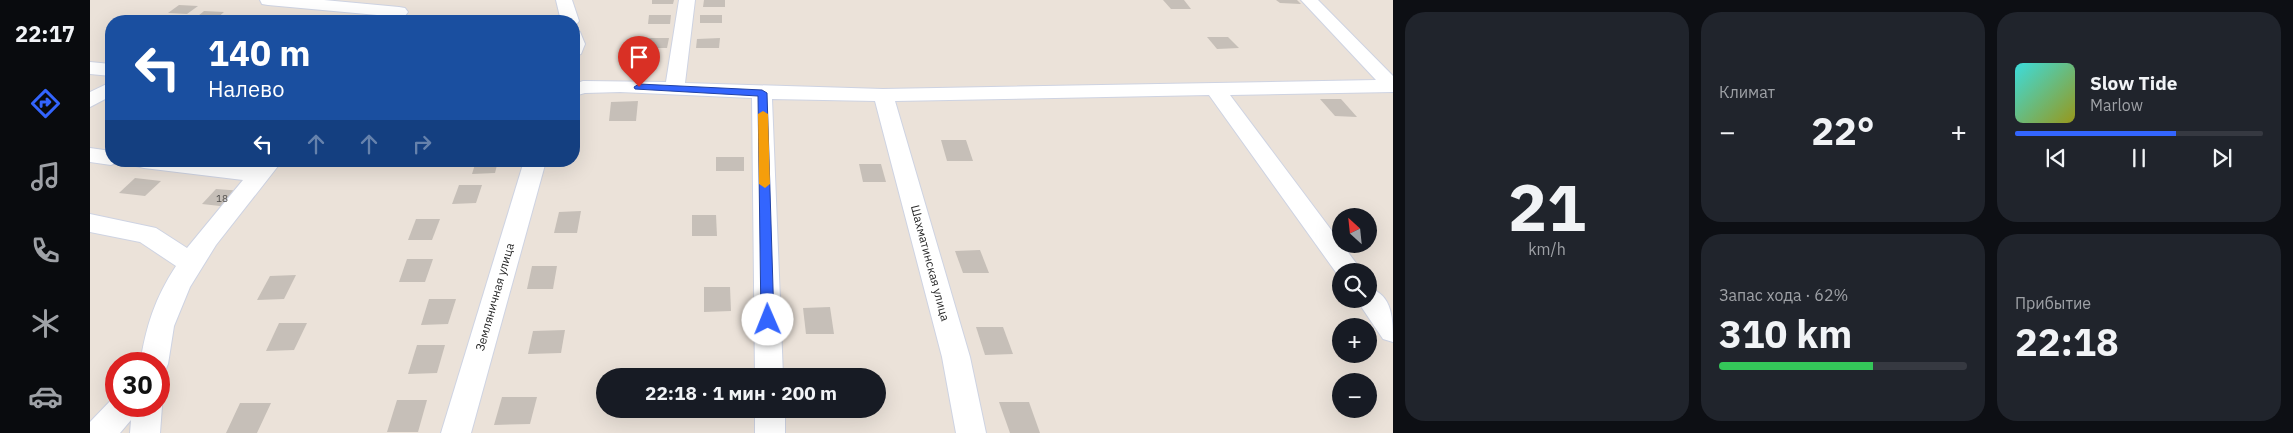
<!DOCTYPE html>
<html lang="ru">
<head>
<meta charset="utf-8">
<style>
	body { margin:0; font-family:"IBM Plex Sans",sans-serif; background:#20242c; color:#f1f3f6; height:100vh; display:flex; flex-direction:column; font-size:19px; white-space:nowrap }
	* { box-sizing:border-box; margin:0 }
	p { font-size:16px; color:#9ea1a6 }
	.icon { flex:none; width:28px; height:28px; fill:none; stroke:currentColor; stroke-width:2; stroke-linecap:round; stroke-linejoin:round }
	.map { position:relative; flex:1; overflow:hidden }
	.details { display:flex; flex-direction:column; gap:12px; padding:12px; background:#0d0f14; width:900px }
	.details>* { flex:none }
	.guide { position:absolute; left:15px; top:15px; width:475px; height:152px; border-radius:20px; box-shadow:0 5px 20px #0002; background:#1a4fa0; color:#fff; overflow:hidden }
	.needle { width:32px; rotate:333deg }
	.buttons { position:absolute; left:1242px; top:208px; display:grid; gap:10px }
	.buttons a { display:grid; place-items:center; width:45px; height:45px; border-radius:50%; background:#171b24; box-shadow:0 5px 20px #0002; font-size:25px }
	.speed { position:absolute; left:15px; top:352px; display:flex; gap:10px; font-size:25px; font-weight:700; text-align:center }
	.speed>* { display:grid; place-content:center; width:65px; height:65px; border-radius:50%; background:#171b24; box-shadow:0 5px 20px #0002; line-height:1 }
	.speed .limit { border:8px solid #d22; background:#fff; color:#111 }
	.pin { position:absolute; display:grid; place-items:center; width:42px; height:42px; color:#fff; margin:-51px -21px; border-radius:50% 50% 50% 0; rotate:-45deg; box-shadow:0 0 5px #0007 }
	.pin .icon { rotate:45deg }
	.me { position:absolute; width:55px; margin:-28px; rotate:359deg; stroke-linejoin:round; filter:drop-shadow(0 0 4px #0008) }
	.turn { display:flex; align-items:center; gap:18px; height:105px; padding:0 20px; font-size:22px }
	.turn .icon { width:65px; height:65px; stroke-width:2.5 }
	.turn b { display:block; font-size:35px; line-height:42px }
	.lanes { display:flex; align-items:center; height:48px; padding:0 20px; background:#0003; justify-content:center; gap:25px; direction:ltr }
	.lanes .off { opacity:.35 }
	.big { font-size:38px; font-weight:700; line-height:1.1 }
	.details .widget { flex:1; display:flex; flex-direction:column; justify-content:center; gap:8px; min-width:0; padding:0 18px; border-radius:20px; background:#20242c }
	.details .dial { align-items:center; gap:0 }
	.dial b { font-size:65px; line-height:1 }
	.song { display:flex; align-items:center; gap:15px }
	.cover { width:60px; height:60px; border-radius:8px; background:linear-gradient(135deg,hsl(180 70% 55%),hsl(60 70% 35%)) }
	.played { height:5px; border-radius:2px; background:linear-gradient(90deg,#3365fe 65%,#363941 65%) }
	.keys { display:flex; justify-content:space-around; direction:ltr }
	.heat { display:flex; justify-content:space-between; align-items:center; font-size:28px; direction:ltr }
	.charge { height:8px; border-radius:4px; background:linear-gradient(90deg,#34c759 62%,#363941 0) }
	.details .tiles { flex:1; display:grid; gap:12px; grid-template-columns:repeat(3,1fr) }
	.widget:first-child { grid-row:span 2 }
	.trip { position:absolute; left:506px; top:368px; width:290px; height:50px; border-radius:25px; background:#171b24; box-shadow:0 5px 20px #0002; font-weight:700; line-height:50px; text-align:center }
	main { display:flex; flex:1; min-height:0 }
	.menu { display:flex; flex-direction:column; width:90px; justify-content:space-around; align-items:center; background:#090b0e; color:#9ea1a6 }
	.menu .icon { width:35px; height:35px }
	.menu .selected { color:#3365fe }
	.menu b { font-size:22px; color:#f1f3f6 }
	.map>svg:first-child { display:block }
	.building { fill:#c6bfb8 }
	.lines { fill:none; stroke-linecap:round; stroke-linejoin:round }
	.minor-casing { stroke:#ced3e2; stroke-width:2 }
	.minor { fill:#fff; fill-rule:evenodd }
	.route { fill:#3365fe; stroke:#2142a5 }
	.slow { fill:#f59e0b }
	.labels { text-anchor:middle; stroke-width:4; stroke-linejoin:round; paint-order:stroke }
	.number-label { font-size:10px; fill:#504e4c }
	.street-label { font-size:12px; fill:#282828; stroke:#fff }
</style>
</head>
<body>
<main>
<nav class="menu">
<b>22:17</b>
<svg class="icon selected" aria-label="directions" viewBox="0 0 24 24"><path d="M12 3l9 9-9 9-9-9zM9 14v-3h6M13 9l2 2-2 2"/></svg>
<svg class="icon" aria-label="music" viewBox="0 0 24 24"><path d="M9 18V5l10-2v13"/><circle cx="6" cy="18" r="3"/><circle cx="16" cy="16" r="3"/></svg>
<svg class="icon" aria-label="phone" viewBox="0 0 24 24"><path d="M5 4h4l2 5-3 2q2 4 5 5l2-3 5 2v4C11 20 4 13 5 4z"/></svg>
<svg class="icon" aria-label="climate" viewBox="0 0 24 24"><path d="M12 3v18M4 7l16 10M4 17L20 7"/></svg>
<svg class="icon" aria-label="car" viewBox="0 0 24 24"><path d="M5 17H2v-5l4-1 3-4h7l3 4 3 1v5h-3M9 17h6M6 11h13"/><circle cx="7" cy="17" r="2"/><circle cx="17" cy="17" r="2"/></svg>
</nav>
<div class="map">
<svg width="1303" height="433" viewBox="0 0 1303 433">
	<rect width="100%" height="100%" fill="#ebe2d9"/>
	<!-- building -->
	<g class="building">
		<path d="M562,0H584L583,4H562Z"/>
		<path d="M614,0H635V7H613Z"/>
		<path d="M1073,0H1094L1101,9H1081Z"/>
		<path d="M1186,0H1207L1211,4L1190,3Z"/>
		<path d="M89,5L108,6L97,14L78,13Z"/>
		<path d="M114,11L134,12L124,21H102Z"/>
		<path d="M559,15H581L580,24H558Z"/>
		<rect x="610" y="15" width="22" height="8"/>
		<path d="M147,16L171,17L166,21H142Z"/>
		<path d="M327,16L343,17L340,21H323Z"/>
		<path d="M1117,37H1138L1149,48L1127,49Z"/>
		<path d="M556,38H579L577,48H554Z"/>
		<path d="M630,38L629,48H606L607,39Z"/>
		<path d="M1230,99H1251L1267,117L1245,116Z"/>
		<path d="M548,101L546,121H519L521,102Z"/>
		<path d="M851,140H876L883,161H857Z"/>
		<rect x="626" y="157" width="28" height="14"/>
		<path d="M386,161H408L405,173L382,174Z"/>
		<path d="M769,164H791L796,182H773Z"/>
		<path d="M45,178L71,181L55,196L29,193Z"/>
		<path d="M369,185H392L386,203L362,204Z"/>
		<path d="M126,189L153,191L139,207L112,204Z"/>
		<path d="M491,211L487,233H464L469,212Z"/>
		<path d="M602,215H626L627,236H602Z"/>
		<path d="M326,219H350L342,240H318Z"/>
		<path d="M890,250L899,273H873L865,251Z"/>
		<path d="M317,259H343L335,282H309Z"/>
		<path d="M442,266H467L463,289H437Z"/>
		<path d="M206,275L194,299L167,300L180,276Z"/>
		<path d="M614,287H640L641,311L614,312Z"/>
		<path d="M339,299H366L358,324L331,325Z"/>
		<path d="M740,307L744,334H716L713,308Z"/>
		<path d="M189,323H217L204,350L176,351Z"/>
		<path d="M886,327H913L923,354L895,355Z"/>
		<path d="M475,330L471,353L438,354L443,331Z"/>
		<path d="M327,345H355L347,373L318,374Z"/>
		<path d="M412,397H447L440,424L404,425Z"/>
		<path d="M307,400H337L328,432H297Z"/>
		<path d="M909,402H939L950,433H920Z"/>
		<path d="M150,403H181L167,433H136Z"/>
	</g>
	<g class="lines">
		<defs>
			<g id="minor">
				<path d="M170,0H234L309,7L315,8L318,12L315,16L309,17L178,5L172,4Z"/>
				<path d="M466,0H482L489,21L486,25H484V21H471Z"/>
				<path d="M589,0H605L595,83L793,89L1286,80L1211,0H1228L1303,76V92L1140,95L1272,271H1251L1250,278L1119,95L805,101L880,357L896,433H866L852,357L785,101L682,99L693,376H665L662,98L530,92L495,93L484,96V84L493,81L576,82Z"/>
				<path d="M484,31L490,32L495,44L491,54L484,56Z"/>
				<path d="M0,62L21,64V76L0,74Z"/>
				<path d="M21,82V96L0,107V92Z"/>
				<path d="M0,148L21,151V161H30L21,165L0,162Z"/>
				<path d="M43,161H124L165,166L169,161H192L126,245L100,287L84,326L78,364L74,373L69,375V364H50C56,326 65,298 86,266L50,242L0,232V214L66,228L97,248L153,180L54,168L46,166Z"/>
				<path d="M434,161H456L381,433H351Z"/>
				<path d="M1279,288C1303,295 1303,320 1303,342L1293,339L1266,299H1279Z"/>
				<path d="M26,395V406H69V399L72,406L70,433H40L41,420L30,433H0V422Z"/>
				<rect x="665" y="409" width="30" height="24"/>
			</g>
		</defs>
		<!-- minor casing -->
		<use href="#minor" class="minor-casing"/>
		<!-- minor -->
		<use href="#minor" class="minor"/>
	</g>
	<!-- route -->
	<path class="route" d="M549,84L672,90L677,93L684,320L682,323H673L671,320L668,96L545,89L544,87Z"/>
	<!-- slow -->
	<path class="slow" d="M673,111L678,114L680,184L675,188L669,184L668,114Z"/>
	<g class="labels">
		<!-- number labels -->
		<g class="number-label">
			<text x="132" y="202">18</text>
		</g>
		<!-- street labels -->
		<g class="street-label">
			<text transform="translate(840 263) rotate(75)" y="4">Шахматинская улица</text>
			<text transform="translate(405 297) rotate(-74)" y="4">Земляничная улица</text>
		</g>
	</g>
</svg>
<div class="buttons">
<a><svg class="needle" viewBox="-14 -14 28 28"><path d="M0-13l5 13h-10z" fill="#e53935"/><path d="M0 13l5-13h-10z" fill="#9ea1a6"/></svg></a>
<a><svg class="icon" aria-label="search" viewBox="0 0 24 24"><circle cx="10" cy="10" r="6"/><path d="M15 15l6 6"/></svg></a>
<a>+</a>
<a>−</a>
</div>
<div class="speed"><div class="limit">30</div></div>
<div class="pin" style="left:549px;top:87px;background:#d93025"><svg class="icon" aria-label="arrive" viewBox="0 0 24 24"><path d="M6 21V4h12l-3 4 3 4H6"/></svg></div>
<svg class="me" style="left:678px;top:320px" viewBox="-20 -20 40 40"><circle r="19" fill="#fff"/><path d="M0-13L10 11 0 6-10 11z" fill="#3365fe"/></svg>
<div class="trip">22:18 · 1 мин · 200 m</div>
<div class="guide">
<div class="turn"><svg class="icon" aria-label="left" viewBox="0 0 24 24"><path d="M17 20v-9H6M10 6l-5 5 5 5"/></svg><div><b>140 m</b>Налево</div></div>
<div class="lanes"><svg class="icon" aria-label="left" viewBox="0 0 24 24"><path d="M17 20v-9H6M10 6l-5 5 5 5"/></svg><svg class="icon off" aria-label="ahead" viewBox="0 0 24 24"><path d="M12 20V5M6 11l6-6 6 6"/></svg><svg class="icon off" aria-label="ahead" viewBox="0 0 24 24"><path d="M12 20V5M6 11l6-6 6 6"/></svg><svg class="icon off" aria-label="right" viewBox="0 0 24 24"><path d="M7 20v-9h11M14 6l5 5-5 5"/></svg></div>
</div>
</div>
<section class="details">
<div class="tiles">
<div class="widget dial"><b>21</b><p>km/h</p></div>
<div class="widget"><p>Климат</p>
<div class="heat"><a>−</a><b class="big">22°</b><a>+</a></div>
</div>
<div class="widget">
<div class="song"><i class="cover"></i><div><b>Slow Tide</b><p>Marlow</p></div></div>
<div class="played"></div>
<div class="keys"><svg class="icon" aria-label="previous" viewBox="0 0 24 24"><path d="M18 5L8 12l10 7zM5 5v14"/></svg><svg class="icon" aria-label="pause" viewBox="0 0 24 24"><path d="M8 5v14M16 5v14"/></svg><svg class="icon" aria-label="next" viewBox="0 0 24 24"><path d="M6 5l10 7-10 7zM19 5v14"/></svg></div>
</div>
<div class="widget"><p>Запас хода · 62%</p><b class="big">310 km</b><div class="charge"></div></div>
<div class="widget"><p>Прибытие</p><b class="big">22:18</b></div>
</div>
</section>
</main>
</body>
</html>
